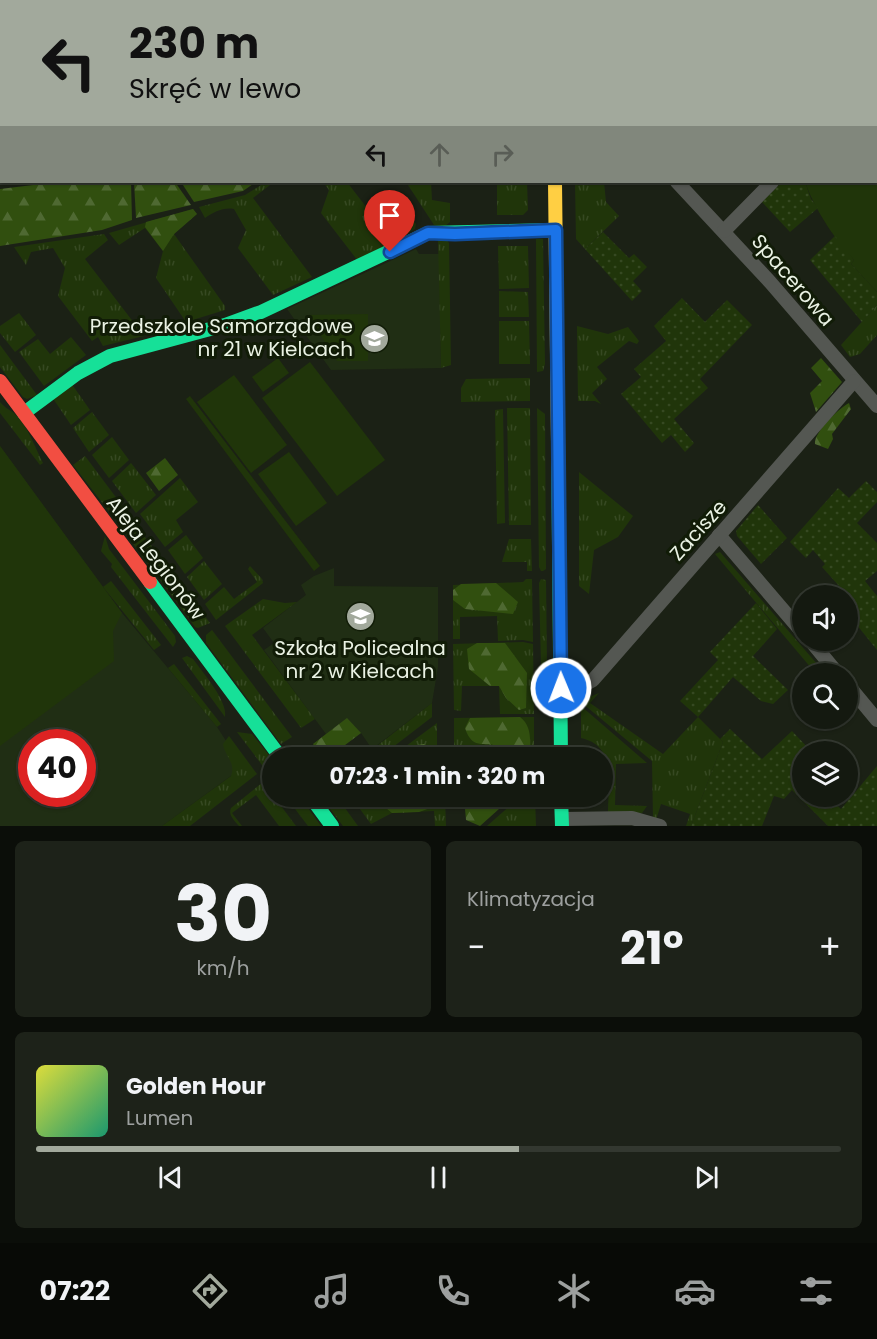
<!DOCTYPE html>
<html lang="pl">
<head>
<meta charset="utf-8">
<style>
	body { margin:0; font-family:Poppins,sans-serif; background:#1d2219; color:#f1f3f6; height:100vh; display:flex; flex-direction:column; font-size:22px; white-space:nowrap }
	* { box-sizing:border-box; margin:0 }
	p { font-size:20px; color:#9da09f }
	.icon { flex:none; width:33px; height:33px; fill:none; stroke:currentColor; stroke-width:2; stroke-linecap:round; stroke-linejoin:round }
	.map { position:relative; height:826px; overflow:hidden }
	.side { display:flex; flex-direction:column; gap:15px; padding:15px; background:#0b0e09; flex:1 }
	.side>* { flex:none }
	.banner { position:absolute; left:0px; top:0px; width:878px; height:183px; box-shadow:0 2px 4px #0004,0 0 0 2px #333830; background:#a2a99c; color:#111; overflow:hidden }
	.fabs { position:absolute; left:792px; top:585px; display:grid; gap:12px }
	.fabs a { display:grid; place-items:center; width:66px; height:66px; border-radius:50%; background:#141910; box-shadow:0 2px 4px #0004,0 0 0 2px #333830; font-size:30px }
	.speed { position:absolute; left:18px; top:729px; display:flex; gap:12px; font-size:30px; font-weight:700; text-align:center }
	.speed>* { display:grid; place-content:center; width:78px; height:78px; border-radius:50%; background:#141910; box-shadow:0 2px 4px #0004,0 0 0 2px #333830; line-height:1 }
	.speed .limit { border:9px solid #d22; background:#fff; color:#111 }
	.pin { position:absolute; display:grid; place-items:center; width:51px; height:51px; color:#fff; margin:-62px -26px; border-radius:50% 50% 50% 0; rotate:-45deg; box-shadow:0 0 6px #0007 }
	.pin .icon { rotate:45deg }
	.me { position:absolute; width:66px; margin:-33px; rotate:359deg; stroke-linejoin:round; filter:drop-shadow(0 0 4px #0008) }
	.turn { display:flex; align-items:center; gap:21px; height:126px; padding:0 30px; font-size:27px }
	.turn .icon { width:78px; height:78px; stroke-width:2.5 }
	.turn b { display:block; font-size:42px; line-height:51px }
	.lanes { display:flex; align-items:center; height:57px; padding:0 30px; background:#0003; justify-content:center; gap:30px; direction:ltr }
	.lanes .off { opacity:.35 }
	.big { font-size:45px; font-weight:700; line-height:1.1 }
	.side .tile { flex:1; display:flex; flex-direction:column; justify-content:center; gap:9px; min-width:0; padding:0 21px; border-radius:9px; background:#1d2219 }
	.side .dial { align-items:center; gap:0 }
	.dial b { font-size:78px; line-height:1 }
	.song { display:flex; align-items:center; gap:18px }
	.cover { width:72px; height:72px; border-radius:9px; background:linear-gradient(135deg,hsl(60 70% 55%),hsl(160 70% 35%)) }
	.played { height:6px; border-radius:3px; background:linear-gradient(90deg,#a2a99c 60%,#333830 60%) }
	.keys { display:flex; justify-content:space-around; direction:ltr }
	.heat { display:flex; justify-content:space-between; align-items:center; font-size:33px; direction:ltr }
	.side .tiles { flex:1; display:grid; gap:15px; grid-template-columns:1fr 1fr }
	.tile:last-child { grid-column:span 2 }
	.trip { position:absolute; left:262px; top:747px; width:351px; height:60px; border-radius:30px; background:#141910; box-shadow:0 2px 4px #0004,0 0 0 2px #333830; font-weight:700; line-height:60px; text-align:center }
	.menu { display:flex; height:96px; justify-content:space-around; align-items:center; background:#080a06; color:#9da09f }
	.menu .icon { width:42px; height:42px }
	.menu .current { color:#a2a99c }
	.menu b { font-size:27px; color:#f1f3f6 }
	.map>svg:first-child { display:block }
	.built { fill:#202e14; fill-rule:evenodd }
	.grass { fill:url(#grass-tufts) }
	.forest { fill:url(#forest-firs) }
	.park { fill:#20350a }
	.garden { fill:url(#garden-dots) }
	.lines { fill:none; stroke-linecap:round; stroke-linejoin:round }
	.street { stroke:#545752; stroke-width:14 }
	.fast { stroke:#16e098; stroke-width:14 }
	.slow { stroke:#ffcf43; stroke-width:14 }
	.jam { stroke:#f24e42; stroke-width:14 }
	.route-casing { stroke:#114b97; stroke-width:15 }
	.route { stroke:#1a73e8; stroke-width:10 }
	.labels { text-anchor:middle; stroke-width:6; stroke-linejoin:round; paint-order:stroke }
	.street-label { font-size:20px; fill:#eaf2e4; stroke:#111c07 }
	.poi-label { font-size:20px; fill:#eaf2e4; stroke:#111c07; text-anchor:end }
</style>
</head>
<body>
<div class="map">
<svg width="877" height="826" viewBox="0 0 877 826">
	<defs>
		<pattern id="grass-tufts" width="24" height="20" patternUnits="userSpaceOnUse" patternTransform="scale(1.5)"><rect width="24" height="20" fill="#20350a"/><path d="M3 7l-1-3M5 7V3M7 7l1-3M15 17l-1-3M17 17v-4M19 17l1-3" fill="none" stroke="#364922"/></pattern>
		<pattern id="forest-firs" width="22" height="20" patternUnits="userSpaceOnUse" patternTransform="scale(1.5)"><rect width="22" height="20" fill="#314f0f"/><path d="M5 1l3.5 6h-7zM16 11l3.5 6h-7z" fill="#4f6932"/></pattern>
		<pattern id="garden-dots" width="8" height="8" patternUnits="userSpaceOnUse" patternTransform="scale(1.5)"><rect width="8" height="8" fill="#20350a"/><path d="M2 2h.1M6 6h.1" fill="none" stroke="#364922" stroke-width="1.8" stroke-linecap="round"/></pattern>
	</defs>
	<rect width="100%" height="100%" fill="#1b2115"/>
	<!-- built -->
	<g class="built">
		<path d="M0,0H257V1L2,2L0,138Z"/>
		<path d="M416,249L419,254H439L441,368L331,370L287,309Z"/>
		<path d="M0,446L122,613L217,727L243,767L162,826H0ZM32,742H82V794H32Z"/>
		<path d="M334,568V586L438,587V667L432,703L372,749L361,733L329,757H323L313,744L326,734L264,650L274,643L263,628L306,595L301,585L314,576Z"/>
	</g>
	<!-- grass -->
	<g class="grass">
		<path d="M266,182H274L253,198L312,277L273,295L238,248L246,230L234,209C223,207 214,212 205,218L199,207L245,195Z"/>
		<path d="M323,182H347L383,229L406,212L416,224L415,229L358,261L321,213L329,190Z"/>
		<path d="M406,182H431L432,200L450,203V222L445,226L434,225Z"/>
		<path d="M497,182H527L528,210L523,215H497Z"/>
		<path d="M575,182H604L606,202L619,216L585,249L576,239Z"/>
		<path d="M193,209L197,214L174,234L225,306V310L186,322L156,278L163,251L145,228L119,245L109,233Z"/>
		<path d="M104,234L108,240L85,259L144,336L103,346L98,337L92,341L58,296L65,268L53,248L31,252L26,265L14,247Z"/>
		<path d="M438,238L446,239L449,243L451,365L441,368Z"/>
		<path d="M536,239H543L545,364L543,371L537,372Z"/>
		<path d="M498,246H528L529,288L499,289Z"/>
		<path d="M499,291L528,292L529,317H499Z"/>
		<path d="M877,305V335L860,354L850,357L841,345Z"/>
		<path d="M19,313L36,335L15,352L0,333V326Z"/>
		<path d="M499,321H529L530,364H499Z"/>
		<path d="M577,326L608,334L628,327L639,341L637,344L629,341L597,367L607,379L592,393L601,404L595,401H578Z"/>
		<path d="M71,337L86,355L44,386L19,352L38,339L50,354Z"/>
		<path d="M0,345L37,395L27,399L23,397L0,367Z"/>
		<path d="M530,378V401L461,402V388L466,379Z"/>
		<path d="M71,383L90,410L71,425L52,397Z"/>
		<path d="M0,402C5,408 10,410 15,414C28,426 35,448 43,463L40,465L0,413Z"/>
		<path d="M507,408H530L531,525H509Z"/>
		<path d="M537,408L545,414L546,569L543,571H541L539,567Z"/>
		<path d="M503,409L505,523L497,524L495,410Z"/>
		<path d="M92,412L109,435L89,452L73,428Z"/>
		<path d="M112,437L129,460L109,478L92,455Z"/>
		<path d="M85,456L127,512L115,519L73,465Z"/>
		<path d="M131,463L156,495L136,513L112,481Z"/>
		<path d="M579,472L633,516L618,537L594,550L589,594L579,586Z"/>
		<path d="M180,478L198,502L176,520L183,532L165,547L140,514Z"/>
		<path d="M129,516L210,623L198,628L195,627L119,525Z"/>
		<path d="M186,535L203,558L185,574L168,550Z"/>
		<path d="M105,536L109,549L175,636L176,642L173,647L111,567L112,564L101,551Z"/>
		<path d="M509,539H531L532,571H527V562H502Z"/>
		<path d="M720,552L824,672L822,673H817L812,669L715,554Z"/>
		<path d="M204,561L222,584L204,600L187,577Z"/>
		<path d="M250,566L262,579L263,583L216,620L205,604L224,587L234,599L257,582L248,569Z"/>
		<path d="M526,579H532L533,642L523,640L498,641L497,616L460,617V639H453V585L523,582Z"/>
		<path d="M541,579L546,580L547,665H541L539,583Z"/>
		<path d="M111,581L161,645L154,650L103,587Z"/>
		<path d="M263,599L285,603L297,602L252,635L315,719L301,728L225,626Z"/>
		<path d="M212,630L292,737L281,744L206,643V635Z"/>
		<path d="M523,642L533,644L534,714H500L499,686H462L461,711L454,710L453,644Z"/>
		<path d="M187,656L193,659C203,673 228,701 225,717L182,658Z"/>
		<path d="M174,664L221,724L217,727L168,668Z"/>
		<path d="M599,693L590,703L663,754L698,717L723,742L691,826H686L690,814L661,804L656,820L653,819L652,761L582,703L578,702Z"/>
		<path d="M432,703V717L380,757H357L371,747L373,749Z"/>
		<path d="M581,706L647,763L616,764L615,805L647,806L642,813L608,812C608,783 617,746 581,738Z"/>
		<path d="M534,717V757H499V753H461V757H454V718Z"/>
		<path d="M437,723V757L390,758Z"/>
		<path d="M237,732L252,734L273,760V764L265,769Z"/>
		<path d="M229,736L257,774L190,826H162L231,776C236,762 225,757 223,744Z"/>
		<path d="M263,782L296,826H279L256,795L232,813L242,826H239C234,820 228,815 231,808Z"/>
		<path d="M286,797H300L321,826H308Z"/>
		<path d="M321,797H337L358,826H343Z"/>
		<path d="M351,797H445L446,826H435L434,811L392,813L371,824Z"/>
		<path d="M520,797H535L536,826H487Z"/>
	</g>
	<!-- forest -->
	<g class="forest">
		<path d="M58,182H131L132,220L102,230L0,246V189Z"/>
		<path d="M134,182H175L191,205L136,218Z"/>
		<path d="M181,182H256L243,191L194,202Z"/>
		<path d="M193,209L197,214L174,234L163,251L145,227L146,222Z"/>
		<path d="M821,358L842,382L816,412L810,393L822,381L811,368Z"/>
		<path d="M849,403L851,409L832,434L833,439L828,449L815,444C814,432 838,409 849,403Z"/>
		<path d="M165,458L178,475L159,491L146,473Z"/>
		<path d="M496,583L518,602L513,614L465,609L453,600V590L461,584Z"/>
		<path d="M477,643H505L527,673L526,708L519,710L506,698L499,686H490L469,669L467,649Z"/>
		<path d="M520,717C533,727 530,743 529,757H510V755C508,753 506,750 503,748C487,739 473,753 465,728L470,718Z"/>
		<path d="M347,718L361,733L329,757H323L313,744Z"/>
		<path d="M424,744L433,749L434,757H390L404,747Z"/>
		<path d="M365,797V796L435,797L433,807L419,812L392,813L386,808L373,809Z"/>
		<path d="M464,797H509V800L480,826L466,820Z"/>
	</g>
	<!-- park -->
	<g class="park">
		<path d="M257,0H530V1L257,2Z"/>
		<path d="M714,0H877V292L851,264L854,260C835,240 814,208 805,182H876V2Z"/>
		<path d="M368,314V361H337L308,315Z"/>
		<path d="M278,358L289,373L263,392L252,377Z"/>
		<path d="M310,362L385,460L337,496L262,398Z"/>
		<path d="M234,375L287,445L251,473L197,402Z"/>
		<path d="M190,396L320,566L314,571L186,399Z"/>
		<path d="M0,446L122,613L113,631L114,661L0,746Z"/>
		<path d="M289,452L327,503L296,526L258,474Z"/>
	</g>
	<!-- garden -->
	<g class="garden">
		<path d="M782,182H805L811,199L818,208L790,232L762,202Z"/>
		<path d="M603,232L629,258L634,254L647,267L633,281L642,291L632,301L585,249Z"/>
		<path d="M835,236L854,260L851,264L877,292V305L862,322L810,260Z"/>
		<path d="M682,298L705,322L727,300L752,325L700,379L708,388L674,419L694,443L685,452L671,435L662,443L621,394L641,377L634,369L666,341L654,326Z"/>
		<path d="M866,481L877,492V502L857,523L877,543V571L865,581L877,596V650L848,614V596L822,567L825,564L813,550L806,558L790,542L838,488L849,498Z"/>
		<path d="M758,505L787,538L761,564L737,536L736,531Z"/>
		<path d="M756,603L777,629L753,656L788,690L773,704L761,701L733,677L698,717L680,701L718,660L710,652Z"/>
		<path d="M730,729L762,759L792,731L811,751L802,752V796L828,797L841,809L877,766V826H828L792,790L784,799L774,796L762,826H691L723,742L720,739Z"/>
	</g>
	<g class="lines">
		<!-- street -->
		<g class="street">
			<path d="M654,0L655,2"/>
			<path d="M0,165L2,164"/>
			<path d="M677,182L770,282L877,406"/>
			<path d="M724,231L772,182"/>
			<path d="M719,535L802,632"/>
			<path d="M810,640L838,674"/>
			<path d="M848,685L877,720"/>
			<path d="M562,688L580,687L593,680L854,381"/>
			<path d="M562,819L632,818L660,826"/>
		</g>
		<!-- fast -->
		<g class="fast">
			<path d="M551,0V2"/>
			<path d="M24,413L78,373L110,356L225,325L261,312L428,233L556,230"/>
			<path d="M558,441L561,758"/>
			<path d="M150,582L281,758"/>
			<path d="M310,796L332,826"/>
			<path d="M561,796L562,826"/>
		</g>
		<!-- slow -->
		<path class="slow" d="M555,182L558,441"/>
		<!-- jam -->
		<path class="jam" d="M0,381L150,582"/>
	</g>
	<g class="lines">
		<defs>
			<path id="route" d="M390,252L428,233L455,234L556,230L561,688"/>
		</defs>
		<!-- route casing -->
		<use href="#route" class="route-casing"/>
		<!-- route -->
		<use href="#route" class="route"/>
	</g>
	<!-- icons -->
	<defs>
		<symbol id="school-disc" viewBox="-11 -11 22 22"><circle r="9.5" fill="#a2a99c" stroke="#111c07"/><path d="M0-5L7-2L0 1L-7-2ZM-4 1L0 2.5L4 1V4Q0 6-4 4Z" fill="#fff"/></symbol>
		<symbol id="university-disc" viewBox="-11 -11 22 22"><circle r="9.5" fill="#a2a99c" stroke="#111c07"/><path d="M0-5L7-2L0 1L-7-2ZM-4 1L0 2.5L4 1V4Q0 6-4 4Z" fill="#fff"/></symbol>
	</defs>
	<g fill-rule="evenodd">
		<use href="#school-disc" x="358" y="322" width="33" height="33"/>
		<use href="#university-disc" x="344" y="600" width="33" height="33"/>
	</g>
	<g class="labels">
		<!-- street labels -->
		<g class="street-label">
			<text transform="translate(793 280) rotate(49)" y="7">Spacerowa</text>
			<text transform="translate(698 530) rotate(-48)" y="7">Zacisze</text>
			<text transform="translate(156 558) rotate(53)" y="7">Aleja Legionów</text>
		</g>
		<!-- poi labels -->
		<g class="poi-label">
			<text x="353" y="333">Przedszkole Samorządowe<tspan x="353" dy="23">nr 21 w Kielcach</tspan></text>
			<text x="360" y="655" text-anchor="middle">Szkoła Policealna<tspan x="360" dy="23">nr 2 w Kielcach</tspan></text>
		</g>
	</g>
</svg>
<div class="fabs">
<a><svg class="icon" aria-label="sound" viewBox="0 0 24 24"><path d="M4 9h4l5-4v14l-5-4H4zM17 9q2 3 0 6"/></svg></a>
<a><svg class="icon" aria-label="search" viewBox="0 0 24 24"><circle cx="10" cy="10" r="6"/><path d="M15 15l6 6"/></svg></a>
<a><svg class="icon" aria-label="layers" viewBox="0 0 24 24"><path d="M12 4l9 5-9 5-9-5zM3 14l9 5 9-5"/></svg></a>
</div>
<div class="speed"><div class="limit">40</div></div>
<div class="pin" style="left:390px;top:252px;background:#d93025"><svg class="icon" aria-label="arrive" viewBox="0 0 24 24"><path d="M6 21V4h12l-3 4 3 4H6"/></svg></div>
<svg class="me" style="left:561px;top:688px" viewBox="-20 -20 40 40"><circle r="17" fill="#1a73e8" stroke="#fff" stroke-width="3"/><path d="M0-11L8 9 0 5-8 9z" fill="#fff"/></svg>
<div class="trip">07:23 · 1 min · 320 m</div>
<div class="banner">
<div class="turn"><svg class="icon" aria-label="left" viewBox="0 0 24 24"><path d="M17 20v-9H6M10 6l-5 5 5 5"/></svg><div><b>230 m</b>Skręć w lewo</div></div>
<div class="lanes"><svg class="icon" aria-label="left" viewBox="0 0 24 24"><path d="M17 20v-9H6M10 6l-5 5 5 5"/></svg><svg class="icon off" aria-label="ahead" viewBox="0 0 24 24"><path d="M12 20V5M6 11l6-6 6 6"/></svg><svg class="icon off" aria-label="right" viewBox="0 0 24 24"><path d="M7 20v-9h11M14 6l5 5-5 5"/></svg></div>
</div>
</div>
<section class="side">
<div class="tiles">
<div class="tile dial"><b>30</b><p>km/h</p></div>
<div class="tile"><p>Klimatyzacja</p>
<div class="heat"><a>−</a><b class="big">21°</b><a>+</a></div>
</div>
<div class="tile">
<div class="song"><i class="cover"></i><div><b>Golden Hour</b><p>Lumen</p></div></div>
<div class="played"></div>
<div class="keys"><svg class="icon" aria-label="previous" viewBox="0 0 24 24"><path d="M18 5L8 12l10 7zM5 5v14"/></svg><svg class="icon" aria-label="pause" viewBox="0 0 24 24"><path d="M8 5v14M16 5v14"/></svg><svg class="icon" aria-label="next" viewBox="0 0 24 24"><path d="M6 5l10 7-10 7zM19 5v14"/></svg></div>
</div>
</div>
</section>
<nav class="menu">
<b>07:22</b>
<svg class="icon current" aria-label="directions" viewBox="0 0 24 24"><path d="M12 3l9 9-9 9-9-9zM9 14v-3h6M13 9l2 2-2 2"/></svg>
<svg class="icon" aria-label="music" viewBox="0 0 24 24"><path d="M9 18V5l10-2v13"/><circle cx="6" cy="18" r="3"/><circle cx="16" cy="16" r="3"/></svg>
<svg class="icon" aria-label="phone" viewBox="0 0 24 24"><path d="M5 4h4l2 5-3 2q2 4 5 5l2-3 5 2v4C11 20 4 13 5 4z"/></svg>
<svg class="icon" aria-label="climate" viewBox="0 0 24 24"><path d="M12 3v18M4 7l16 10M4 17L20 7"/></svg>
<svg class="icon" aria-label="car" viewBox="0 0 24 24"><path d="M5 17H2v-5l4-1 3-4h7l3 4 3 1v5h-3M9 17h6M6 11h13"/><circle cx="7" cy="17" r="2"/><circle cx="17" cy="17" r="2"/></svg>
<svg class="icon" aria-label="filters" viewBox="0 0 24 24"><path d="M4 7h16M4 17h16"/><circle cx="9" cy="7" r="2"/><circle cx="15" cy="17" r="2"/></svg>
</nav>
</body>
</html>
